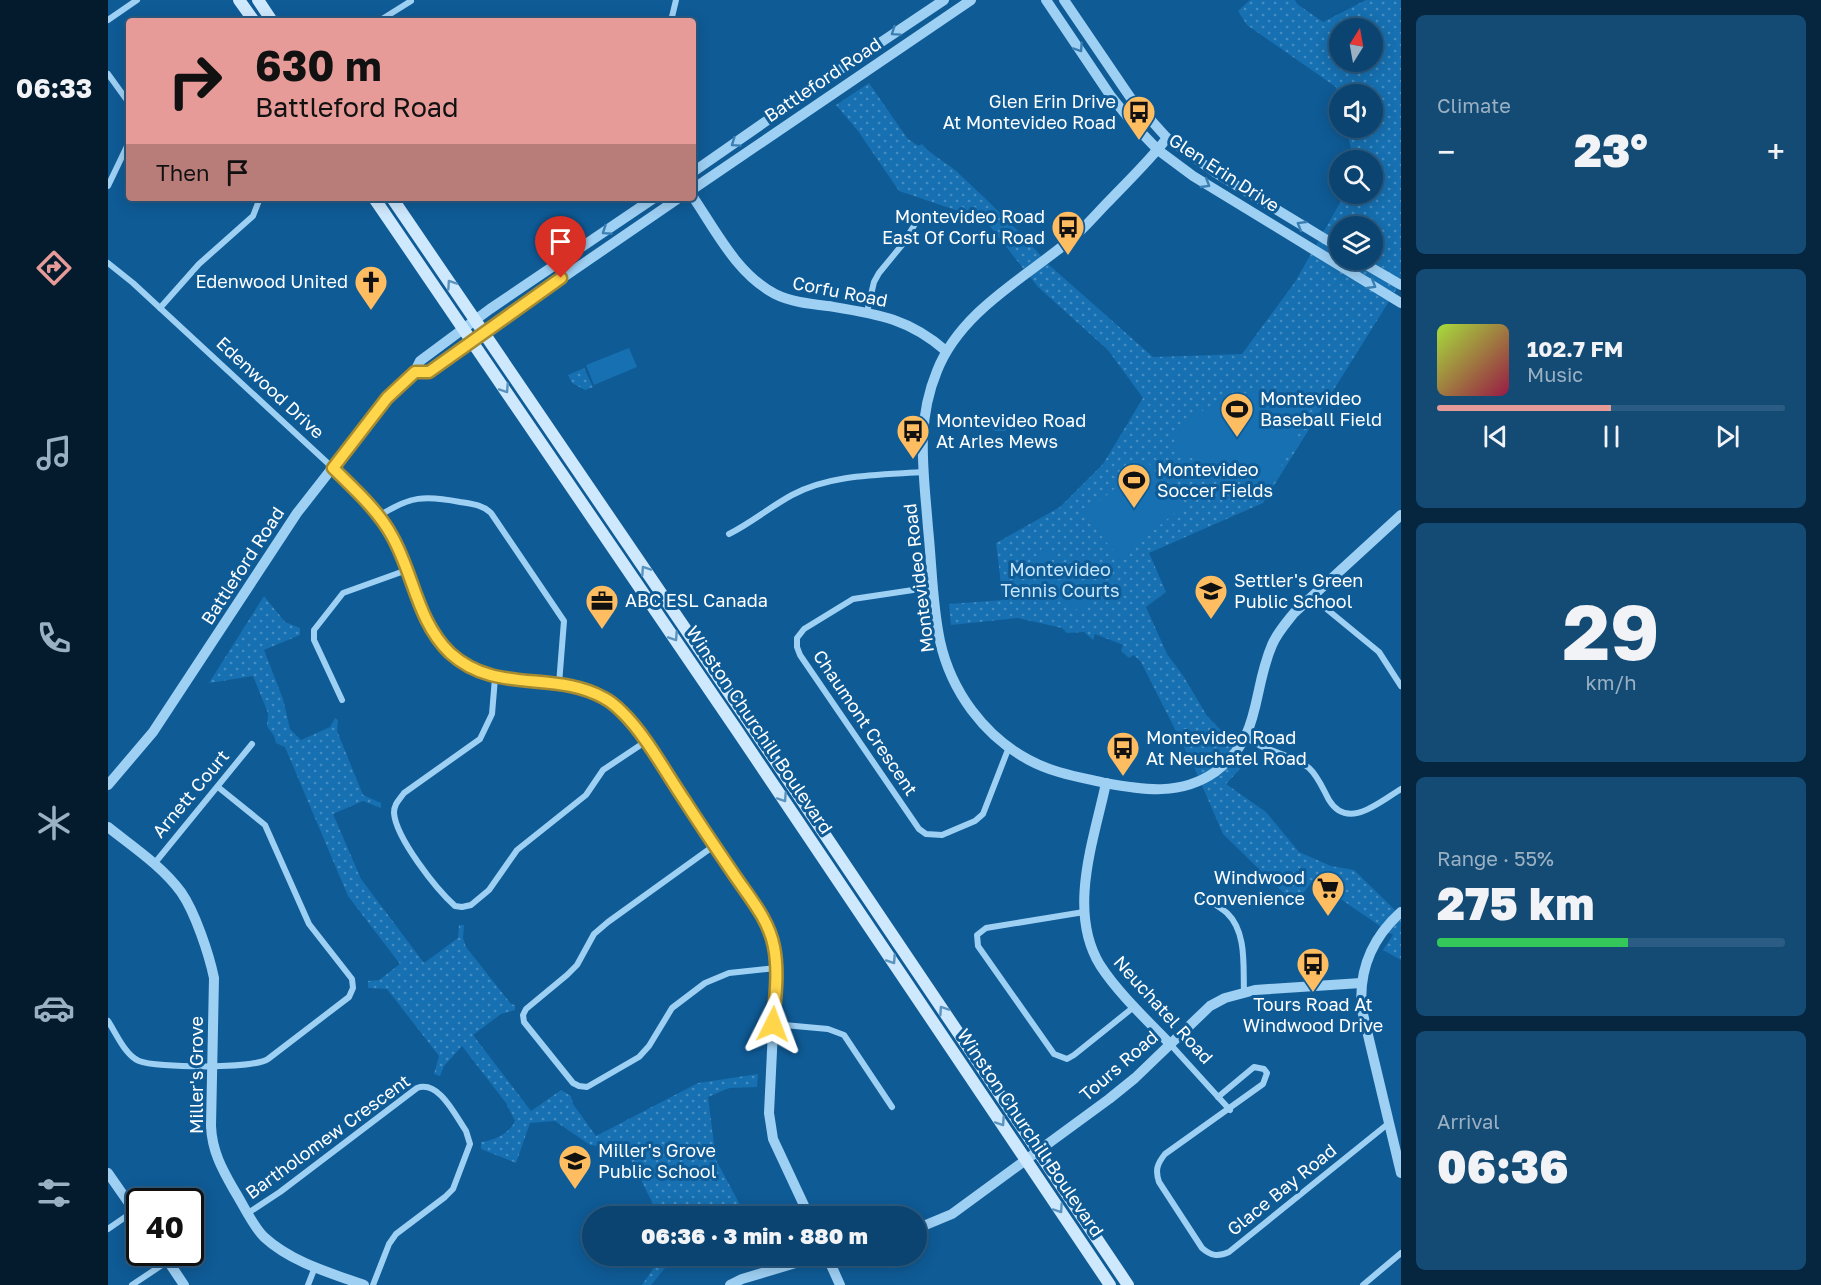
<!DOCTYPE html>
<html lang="en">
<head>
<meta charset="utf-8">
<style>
	body { margin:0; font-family:"Golos Text",sans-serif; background:#144b75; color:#f1f3f6; height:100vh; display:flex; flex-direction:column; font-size:22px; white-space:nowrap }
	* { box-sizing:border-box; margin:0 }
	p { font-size:20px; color:#9ab0c3 }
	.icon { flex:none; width:33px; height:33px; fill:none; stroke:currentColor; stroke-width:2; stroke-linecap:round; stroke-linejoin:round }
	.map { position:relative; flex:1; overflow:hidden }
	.side { display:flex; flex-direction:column; gap:15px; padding:15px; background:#06253e; width:420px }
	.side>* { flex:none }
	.top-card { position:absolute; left:18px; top:18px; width:570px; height:183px; border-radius:6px; box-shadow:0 3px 15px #0003,0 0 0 2px #2b5c83; background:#e69b98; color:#111; overflow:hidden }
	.needle { width:39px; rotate:11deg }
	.tools { position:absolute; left:1221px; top:18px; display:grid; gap:12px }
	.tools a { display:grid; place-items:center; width:54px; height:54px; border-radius:50%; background:#0b4470; box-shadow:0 3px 15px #0003,0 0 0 2px #2b5c83; font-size:30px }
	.speed { position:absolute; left:18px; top:1188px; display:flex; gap:12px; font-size:30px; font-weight:700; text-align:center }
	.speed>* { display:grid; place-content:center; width:78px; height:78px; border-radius:50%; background:#0b4470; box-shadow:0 3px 15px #0003,0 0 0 2px #2b5c83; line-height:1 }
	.speed .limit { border:3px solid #111; border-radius:9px; background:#fff; color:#111 }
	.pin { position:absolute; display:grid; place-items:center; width:51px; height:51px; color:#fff; margin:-62px -26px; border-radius:50% 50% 50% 0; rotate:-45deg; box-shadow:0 0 6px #0007 }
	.pin .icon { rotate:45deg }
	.me { position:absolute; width:66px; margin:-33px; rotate:3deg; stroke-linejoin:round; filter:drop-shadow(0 0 4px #0008) }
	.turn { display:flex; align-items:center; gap:21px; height:126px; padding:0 30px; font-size:27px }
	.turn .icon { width:78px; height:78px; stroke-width:2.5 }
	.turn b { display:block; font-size:42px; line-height:51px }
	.then { display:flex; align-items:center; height:57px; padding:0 30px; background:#0003; gap:12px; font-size:22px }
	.big { font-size:45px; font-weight:800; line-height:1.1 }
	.side .tile { flex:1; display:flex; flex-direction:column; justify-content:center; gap:9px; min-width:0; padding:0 21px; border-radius:9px; background:#144b75 }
	.side .dial { align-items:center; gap:0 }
	.dial b { font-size:78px; line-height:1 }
	.song { display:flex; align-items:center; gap:18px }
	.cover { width:72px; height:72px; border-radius:9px; background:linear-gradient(135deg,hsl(80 70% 55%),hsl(340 70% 35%)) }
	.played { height:6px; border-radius:3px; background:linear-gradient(90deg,#e69b98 50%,#2b5c83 50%) }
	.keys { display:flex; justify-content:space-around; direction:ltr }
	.heat { display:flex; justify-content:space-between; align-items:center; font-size:33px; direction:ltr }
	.charge { height:9px; border-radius:4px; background:linear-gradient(90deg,#34c759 55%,#2b5c83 0) }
	.trip { position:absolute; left:474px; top:1206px; width:345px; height:60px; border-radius:30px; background:#0b4470; box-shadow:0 3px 15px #0003,0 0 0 2px #2b5c83; font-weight:800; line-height:60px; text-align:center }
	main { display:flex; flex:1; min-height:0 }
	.menu { display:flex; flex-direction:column; width:108px; justify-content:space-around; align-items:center; background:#041b2d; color:#9ab0c3 }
	.menu .icon { width:42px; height:42px }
	.menu .selected { color:#e69b98 }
	.menu b { font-size:27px; color:#f1f3f6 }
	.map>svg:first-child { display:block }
	.grass { fill:url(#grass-dots); fill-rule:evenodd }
	.garden { fill:#1670b1 }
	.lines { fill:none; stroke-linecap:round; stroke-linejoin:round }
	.minor { stroke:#9ed0f4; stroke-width:6 }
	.tertiary { stroke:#9ed0f4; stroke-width:10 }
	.secondary { stroke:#cee8fd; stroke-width:12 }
	.oneway { stroke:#3a7eb2 }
	.oneway2 { stroke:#5b93bf }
	.route-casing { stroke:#a68a30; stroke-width:15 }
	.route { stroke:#ffd54a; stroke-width:10 }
	.labels { text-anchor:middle; stroke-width:6; stroke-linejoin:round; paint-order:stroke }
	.street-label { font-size:18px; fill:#fff; stroke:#0f5b96 }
	.poi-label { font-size:18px; fill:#fff; stroke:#0f5b96; text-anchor:start }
	.park-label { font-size:18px; fill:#c6e7fe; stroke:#0f5b96 }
</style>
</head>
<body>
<main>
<nav class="menu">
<b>06:33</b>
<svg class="icon selected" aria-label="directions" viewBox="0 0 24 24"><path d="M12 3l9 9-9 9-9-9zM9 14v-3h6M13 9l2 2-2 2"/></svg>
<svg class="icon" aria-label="music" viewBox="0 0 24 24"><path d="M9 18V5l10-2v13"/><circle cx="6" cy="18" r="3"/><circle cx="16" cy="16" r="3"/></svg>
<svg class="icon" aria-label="phone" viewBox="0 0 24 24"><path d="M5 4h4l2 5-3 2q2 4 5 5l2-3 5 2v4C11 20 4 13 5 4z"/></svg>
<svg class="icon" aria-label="climate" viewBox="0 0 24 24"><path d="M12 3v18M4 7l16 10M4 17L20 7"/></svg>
<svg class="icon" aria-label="car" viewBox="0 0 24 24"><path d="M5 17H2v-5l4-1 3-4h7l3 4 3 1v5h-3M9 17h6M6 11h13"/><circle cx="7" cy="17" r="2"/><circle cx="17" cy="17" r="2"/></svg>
<svg class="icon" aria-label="filters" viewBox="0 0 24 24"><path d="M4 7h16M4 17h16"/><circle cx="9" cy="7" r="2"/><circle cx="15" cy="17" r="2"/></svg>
</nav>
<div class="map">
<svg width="1293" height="1285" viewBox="0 0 1293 1285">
	<defs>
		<pattern id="grass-dots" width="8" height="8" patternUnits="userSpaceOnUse" patternTransform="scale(1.5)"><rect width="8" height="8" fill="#1670b1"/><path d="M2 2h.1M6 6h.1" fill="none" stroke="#458dc1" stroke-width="1.8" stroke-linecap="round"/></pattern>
	</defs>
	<rect width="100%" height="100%" fill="#0f5b96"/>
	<!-- grass -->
	<g class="grass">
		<path d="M1142,0H1187L1189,4L1215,22L1258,0H1293V282L1155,503L1041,553L1058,592L1038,607L1059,654L1076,677L1099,716L1141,759L1118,784L1158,812L1191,852L1223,866L1246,870L1293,916V960L1275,950L1285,935L1205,880L1187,904L1115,834L1086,767L1033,662L1026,655L1021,658L1013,651L1015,645L987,634L985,640L976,632L959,633L954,628L910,618L843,625L841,604L895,600L888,543L952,507L995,464L1035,398L1000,350L930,287L877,220L791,191L750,131L728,105L761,83L799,138L810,146L814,144C823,155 836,161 847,170C879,200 912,231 940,264L1045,357L1134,354L1187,282L1237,194H1264V160H1246L1238,128H1264V94H1232L1231,102L1228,87L1139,25L1130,11ZM1232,28H1264V62H1232ZM1232,226H1264V260H1232Z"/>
		<path d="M476,368L485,387L477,390L464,383L460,375Z"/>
		<path d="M891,414L897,415L903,421L897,431H887L880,425Z"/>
		<path d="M156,596L177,622L192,628V635L156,650L175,699L182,729L193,740L222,727L227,718L230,720L229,731L255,795L273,803V808L255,801L225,814L253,879L316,963L350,938L351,925H356L355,938L358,947L403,1004L407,1005V1010L393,1014L365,1035L423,1111L453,1090L463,1096L465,1104L488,1136L590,1083L650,1074L649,1087L621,1088L600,1097L608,1160L638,1216H551L521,1156L508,1149L482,1145L447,1121L422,1123L408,1163L373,1149V1142C386,1141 402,1133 407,1121L398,1103L354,1046L336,1066L332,1076L326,1074L331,1056L279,989L260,988V981L271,980L292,964L240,896L177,747L168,743L166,736L159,726L160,713L145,676L101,683Z"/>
		<path d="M554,1256H567L543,1285H534Z"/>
	</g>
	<!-- garden -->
	<g class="garden">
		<path d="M521,348L529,367L486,385L478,365Z"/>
		<path d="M1152,391L1169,396L1202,413L1158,494L1063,448L1074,427L1097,409L1125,395Z"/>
		<path d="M1039,462L1077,504L1012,559L976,514Z"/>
		<path d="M934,548L945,556L928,580L917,572Z"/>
		<path d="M948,559L959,567L942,590L931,582Z"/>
		<path d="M963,569L973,577L956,601L945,593Z"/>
		<path d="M977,580L988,588L971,611L960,603Z"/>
	</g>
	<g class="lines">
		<!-- minor -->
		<g class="minor">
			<path d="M0,20L29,0"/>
			<path d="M271,21L303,1"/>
			<path d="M563,21L568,0"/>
			<path d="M0,74L21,103"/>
			<path d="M0,186L21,142"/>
			<path d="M0,263L25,283L225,468"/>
			<path d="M52,308L91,264L145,216L152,198"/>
			<path d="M759,312L766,282L771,273L794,245L812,216"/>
			<path d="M271,516C302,496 317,495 352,502C364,504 375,505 383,513L456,621L451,684"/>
			<path d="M621,534C643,523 662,507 684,495C723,474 772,475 816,472"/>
			<path d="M825,587L745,599L696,629L689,638V647L692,655L811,829L818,834L834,835L867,821L875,814L901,747"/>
			<path d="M1204,597L1271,652L1293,686"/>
			<path d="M387,678L384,714L372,739L296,793C291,800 286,804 286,813C288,838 328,889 347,906L354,907L363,905L381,890L409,850L478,795L495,770L537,742"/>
			<path d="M234,700L206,640V630L235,593L299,570"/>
			<path d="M1138,737C1156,752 1183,753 1201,768C1210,776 1215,789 1221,800C1240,831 1271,802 1293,789"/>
			<path d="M607,845L500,922L486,934L469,965L459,975L418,1009L415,1015L416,1022L465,1083L471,1086L479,1087L531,1057L541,1046L564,1008L597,983L621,973L668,968"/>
			<path d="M46,864L144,744"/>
			<path d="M1095,897C1103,902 1112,907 1119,913C1139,932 1135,966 1136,992"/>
			<path d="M976,912L878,928L869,935L870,946L946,1054L959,1059L966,1055L1027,1006"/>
			<path d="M0,1021C8,1033 17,1055 31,1061C48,1068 146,1069 160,1059L241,997L245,988L244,979L201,924L157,825L110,787"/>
			<path d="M665,1024L720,1029L736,1035L784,1107"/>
			<path d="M1062,1044L1122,1110"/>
			<path d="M1110,1097L1146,1067L1156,1069L1159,1073L1155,1084L1057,1154C1049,1164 1047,1170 1051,1182L1094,1248C1103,1256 1110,1257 1121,1252L1281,1123"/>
			<path d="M140,1213L172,1192L309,1088C331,1080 347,1115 358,1131L362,1144L345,1189L337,1197L288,1234L281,1244L265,1285"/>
			<path d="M0,1229L26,1211"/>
			<path d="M24,1285L60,1261"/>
			<path d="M200,1285L207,1267"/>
			<path d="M1255,1285L1293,1253"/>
		</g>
		<!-- tertiary -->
		<g class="tertiary">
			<path d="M938,0L1002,95L1026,125L1050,150L1085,176L1293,303"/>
			<path d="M956,0L1022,97L1059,138L1108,173L1232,248"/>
			<path d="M1059,138C1042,160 1021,180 1001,201C988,214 976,229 961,241C915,279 852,312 829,371C807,424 816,473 820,528C824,565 824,604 832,641C843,691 876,736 921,760C945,773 971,777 997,783C1035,790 1073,796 1107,772C1155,736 1143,694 1164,645C1169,633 1178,623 1186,613L1293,515"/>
			<path d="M585,172L733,69L836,0"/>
			<path d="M585,189L863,0"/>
			<path d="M585,197C608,231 629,274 667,294C683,302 703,304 720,306C769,314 800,318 838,351"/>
			<path d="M1250,260L1293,285"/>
			<path d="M307,371L321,372L390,322L571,198"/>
			<path d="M225,468C246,490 270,510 285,537C306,575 309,622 343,653C385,692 443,674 493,697C522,710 540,746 557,772C573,796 589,820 605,844C621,867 641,890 654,915C663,932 666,949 668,968L661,1113L665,1139L701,1216"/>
			<path d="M998,783C986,840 959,911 992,965C1010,993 1039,1020 1062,1044"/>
			<path d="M0,785L45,732L189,513L279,398L307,371L312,361L382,309L546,198"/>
			<path d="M0,827C25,847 54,866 73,892C87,912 101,954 106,978L103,1126C104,1151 114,1169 126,1190C135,1204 144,1225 156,1237C183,1262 222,1273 256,1285"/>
			<path d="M1293,912C1263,939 1250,971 1254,1010L1293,1173"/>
			<path d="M0,1173L32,1219"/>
			<path d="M808,1229L844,1214L1001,1099L1027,1078L1102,1006L1117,998L1147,990L1253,983"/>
			<path d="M54,1252L76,1285"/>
			<path d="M719,1256L732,1285"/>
			<path d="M622,1285L634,1279L711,1256"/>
		</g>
		<!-- secondary -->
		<g class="secondary">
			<path d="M131,0L146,21"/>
			<path d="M150,0L164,21"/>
			<path d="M266,198L628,729L1002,1285"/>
			<path d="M284,198L664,756L1020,1285"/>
		</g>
	</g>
	<!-- one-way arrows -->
	<defs><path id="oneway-chevron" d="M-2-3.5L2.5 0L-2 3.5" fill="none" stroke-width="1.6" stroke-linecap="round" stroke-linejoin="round" transform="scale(1.5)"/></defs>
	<g class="oneway">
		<use href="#oneway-chevron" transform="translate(787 32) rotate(146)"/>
		<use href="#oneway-chevron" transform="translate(971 48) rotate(56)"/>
		<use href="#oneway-chevron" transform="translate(627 143) rotate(145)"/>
		<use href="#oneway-chevron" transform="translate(1098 184) rotate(31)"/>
		<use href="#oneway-chevron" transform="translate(1193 225) rotate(-149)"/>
		<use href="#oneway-chevron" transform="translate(498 231) rotate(146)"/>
		<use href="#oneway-chevron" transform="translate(1264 285) rotate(31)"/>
	</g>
	<g class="oneway2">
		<use href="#oneway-chevron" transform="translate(343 284) rotate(-124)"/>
		<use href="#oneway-chevron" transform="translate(397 389) rotate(56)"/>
		<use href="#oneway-chevron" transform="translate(537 570) rotate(-124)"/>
		<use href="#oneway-chevron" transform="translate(566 637) rotate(56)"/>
		<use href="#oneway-chevron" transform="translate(675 798) rotate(56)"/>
		<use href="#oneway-chevron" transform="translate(784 960) rotate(56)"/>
		<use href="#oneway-chevron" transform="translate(835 1010) rotate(-124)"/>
		<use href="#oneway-chevron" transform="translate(893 1122) rotate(56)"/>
		<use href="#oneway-chevron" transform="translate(951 1209) rotate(56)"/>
	</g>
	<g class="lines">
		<defs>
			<path id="route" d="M453,278L321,372H307L279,398L225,468C246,489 270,510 284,536C306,575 309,621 342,653C388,695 446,670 496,698C502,701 509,707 514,712C537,734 558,773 577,801C593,826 610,851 627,876C642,898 661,920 666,947C671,972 667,999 665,1024"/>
		</defs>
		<!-- route casing -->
		<use href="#route" class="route-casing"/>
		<!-- route -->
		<use href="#route" class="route"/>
	</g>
	<!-- icons -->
	<defs>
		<symbol id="bus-pin" viewBox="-11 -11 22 30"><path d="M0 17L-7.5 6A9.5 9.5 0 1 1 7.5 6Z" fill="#ffbd61" stroke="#0f5b96"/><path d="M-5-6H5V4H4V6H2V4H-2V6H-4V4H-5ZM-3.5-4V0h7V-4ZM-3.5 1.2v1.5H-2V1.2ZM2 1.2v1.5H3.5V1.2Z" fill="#111"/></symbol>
		<symbol id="church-pin" viewBox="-11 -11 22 30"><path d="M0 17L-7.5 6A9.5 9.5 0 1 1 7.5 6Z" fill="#ffbd61" stroke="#0f5b96"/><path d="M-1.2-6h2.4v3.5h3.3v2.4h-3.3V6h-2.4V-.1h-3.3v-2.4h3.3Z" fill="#111"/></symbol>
		<symbol id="stadium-pin" viewBox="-11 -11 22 30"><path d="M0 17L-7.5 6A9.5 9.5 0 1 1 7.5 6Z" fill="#ffbd61" stroke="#0f5b96"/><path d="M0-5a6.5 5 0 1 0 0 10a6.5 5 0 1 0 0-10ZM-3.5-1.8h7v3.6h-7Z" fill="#111"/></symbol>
		<symbol id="school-pin" viewBox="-11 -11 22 30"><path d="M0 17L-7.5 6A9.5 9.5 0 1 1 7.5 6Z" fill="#ffbd61" stroke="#0f5b96"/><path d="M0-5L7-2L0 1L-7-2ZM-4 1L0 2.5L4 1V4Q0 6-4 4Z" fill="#111"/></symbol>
		<symbol id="office-pin" viewBox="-11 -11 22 30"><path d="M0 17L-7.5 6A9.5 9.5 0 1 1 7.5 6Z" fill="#ffbd61" stroke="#0f5b96"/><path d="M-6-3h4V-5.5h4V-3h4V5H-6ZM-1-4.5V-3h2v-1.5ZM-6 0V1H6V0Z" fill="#111"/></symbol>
		<symbol id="supermarket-pin" viewBox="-11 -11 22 30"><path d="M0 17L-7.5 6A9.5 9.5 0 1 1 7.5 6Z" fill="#ffbd61" stroke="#0f5b96"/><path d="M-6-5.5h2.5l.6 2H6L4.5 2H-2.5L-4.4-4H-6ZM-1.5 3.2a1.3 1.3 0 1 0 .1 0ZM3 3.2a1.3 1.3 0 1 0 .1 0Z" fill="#111"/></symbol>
	</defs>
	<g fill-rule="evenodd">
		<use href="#bus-pin" x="1012" y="93" width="38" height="52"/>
		<use href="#bus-pin" x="941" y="208" width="38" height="52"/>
		<use href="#church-pin" x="244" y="263" width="38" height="52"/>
		<use href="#stadium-pin" x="1110" y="390" width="38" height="52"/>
		<use href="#bus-pin" x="786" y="412" width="38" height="52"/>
		<use href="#stadium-pin" x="1007" y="461" width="38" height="52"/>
		<use href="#school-pin" x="1084" y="572" width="38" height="52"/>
		<use href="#office-pin" x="475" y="582" width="38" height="52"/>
		<use href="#bus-pin" x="996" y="729" width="38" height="52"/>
		<use href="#supermarket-pin" x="1201" y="869" width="38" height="52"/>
		<use href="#bus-pin" x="1186" y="945" width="38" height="52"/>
		<use href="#school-pin" x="448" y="1142" width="38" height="52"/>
	</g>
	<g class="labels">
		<!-- street labels -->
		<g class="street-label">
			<text transform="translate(715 80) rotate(-34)" y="6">Battleford Road</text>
			<text transform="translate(1116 173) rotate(33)" y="6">Glen Erin Drive</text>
			<text transform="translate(732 292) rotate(11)" y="6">Corfu Road</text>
			<text transform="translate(162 388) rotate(43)" y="6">Edenwood Drive</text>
			<text transform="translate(135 566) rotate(-57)" y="6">Battleford Road</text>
			<text transform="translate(811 578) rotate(-97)" y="6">Montevideo Road</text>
			<text transform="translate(757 723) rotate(56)" y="6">Chaumont Crescent</text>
			<text transform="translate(651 730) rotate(56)" y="6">Winston Churchill Boulevard</text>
			<text transform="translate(83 794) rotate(-50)" y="6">Arnett Court</text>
			<text transform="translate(1055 1010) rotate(48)" y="6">Neuchatel Road</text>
			<text transform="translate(1011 1066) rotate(-41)" y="6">Tours Road</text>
			<text transform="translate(89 1075) rotate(-90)" y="6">Miller's Grove</text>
			<text transform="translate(922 1133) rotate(56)" y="6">Winston Churchill Boulevard</text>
			<text transform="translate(220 1137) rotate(-36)" y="6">Bartholomew Crescent</text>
			<text transform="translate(1174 1190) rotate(-39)" y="6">Glace Bay Road</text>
		</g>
		<!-- poi labels -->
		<g class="poi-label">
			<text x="1008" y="108" text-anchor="end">Glen Erin Drive<tspan x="1008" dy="21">At Montevideo Road</tspan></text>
			<text x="937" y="223" text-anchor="end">Montevideo Road<tspan x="937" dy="21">East Of Corfu Road</tspan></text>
			<text x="240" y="288" text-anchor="end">Edenwood United</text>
			<text x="1152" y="405">Montevideo<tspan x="1152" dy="21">Baseball Field</tspan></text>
			<text x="828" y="427">Montevideo Road<tspan x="828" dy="21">At Arles Mews</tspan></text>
			<text x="1049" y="476">Montevideo<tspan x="1049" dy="21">Soccer Fields</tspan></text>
			<text x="1126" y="587">Settler's Green<tspan x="1126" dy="21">Public School</tspan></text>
			<text x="517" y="607">ABC ESL Canada</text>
			<text x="1038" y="744">Montevideo Road<tspan x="1038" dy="21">At Neuchatel Road</tspan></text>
			<text x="1197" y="884" text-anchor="end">Windwood<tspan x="1197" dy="21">Convenience</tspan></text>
			<text x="1205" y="1011" text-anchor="middle">Tours Road At<tspan x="1205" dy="21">Windwood Drive</tspan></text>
			<text x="490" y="1157">Miller's Grove<tspan x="490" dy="21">Public School</tspan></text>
		</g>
		<!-- park labels -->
		<g class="park-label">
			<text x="952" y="576">Montevideo<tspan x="952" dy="21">Tennis Courts</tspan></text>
		</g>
	</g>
</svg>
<div class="tools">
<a><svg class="needle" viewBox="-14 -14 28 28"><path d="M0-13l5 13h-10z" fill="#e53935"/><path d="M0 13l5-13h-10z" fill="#9ab0c3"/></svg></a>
<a><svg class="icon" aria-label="sound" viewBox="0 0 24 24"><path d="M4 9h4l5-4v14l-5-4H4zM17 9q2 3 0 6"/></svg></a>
<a><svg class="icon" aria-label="search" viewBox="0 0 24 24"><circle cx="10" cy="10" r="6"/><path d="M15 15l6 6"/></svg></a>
<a><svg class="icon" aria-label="layers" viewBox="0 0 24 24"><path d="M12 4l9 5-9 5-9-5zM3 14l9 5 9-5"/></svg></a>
</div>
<div class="speed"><div class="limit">40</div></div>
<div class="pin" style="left:453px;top:278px;background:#d93025"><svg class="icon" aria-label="arrive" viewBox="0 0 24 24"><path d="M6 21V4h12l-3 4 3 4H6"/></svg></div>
<svg class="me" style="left:665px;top:1024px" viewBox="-20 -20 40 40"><path d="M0-17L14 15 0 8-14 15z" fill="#ffd54a" stroke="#fff" stroke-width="4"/></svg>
<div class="trip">06:36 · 3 min · 880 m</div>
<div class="top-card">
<div class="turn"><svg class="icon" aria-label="right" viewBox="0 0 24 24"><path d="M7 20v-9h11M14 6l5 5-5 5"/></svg><div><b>630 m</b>Battleford Road</div></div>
<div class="then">Then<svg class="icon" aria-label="arrive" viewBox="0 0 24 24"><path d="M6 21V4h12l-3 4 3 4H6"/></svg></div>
</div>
</div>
<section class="side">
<div class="tile"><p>Climate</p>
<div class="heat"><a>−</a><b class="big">23°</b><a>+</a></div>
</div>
<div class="tile">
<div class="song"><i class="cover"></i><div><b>102.7 FM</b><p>Music</p></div></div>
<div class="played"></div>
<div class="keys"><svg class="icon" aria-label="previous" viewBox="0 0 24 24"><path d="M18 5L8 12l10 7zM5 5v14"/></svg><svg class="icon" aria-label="pause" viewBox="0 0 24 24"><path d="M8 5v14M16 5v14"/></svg><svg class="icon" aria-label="next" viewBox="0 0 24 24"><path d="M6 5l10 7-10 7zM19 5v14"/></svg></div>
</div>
<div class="tile dial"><b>29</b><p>km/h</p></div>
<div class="tile"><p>Range · 55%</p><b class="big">275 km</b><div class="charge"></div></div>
<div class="tile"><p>Arrival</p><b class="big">06:36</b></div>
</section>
</main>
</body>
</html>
